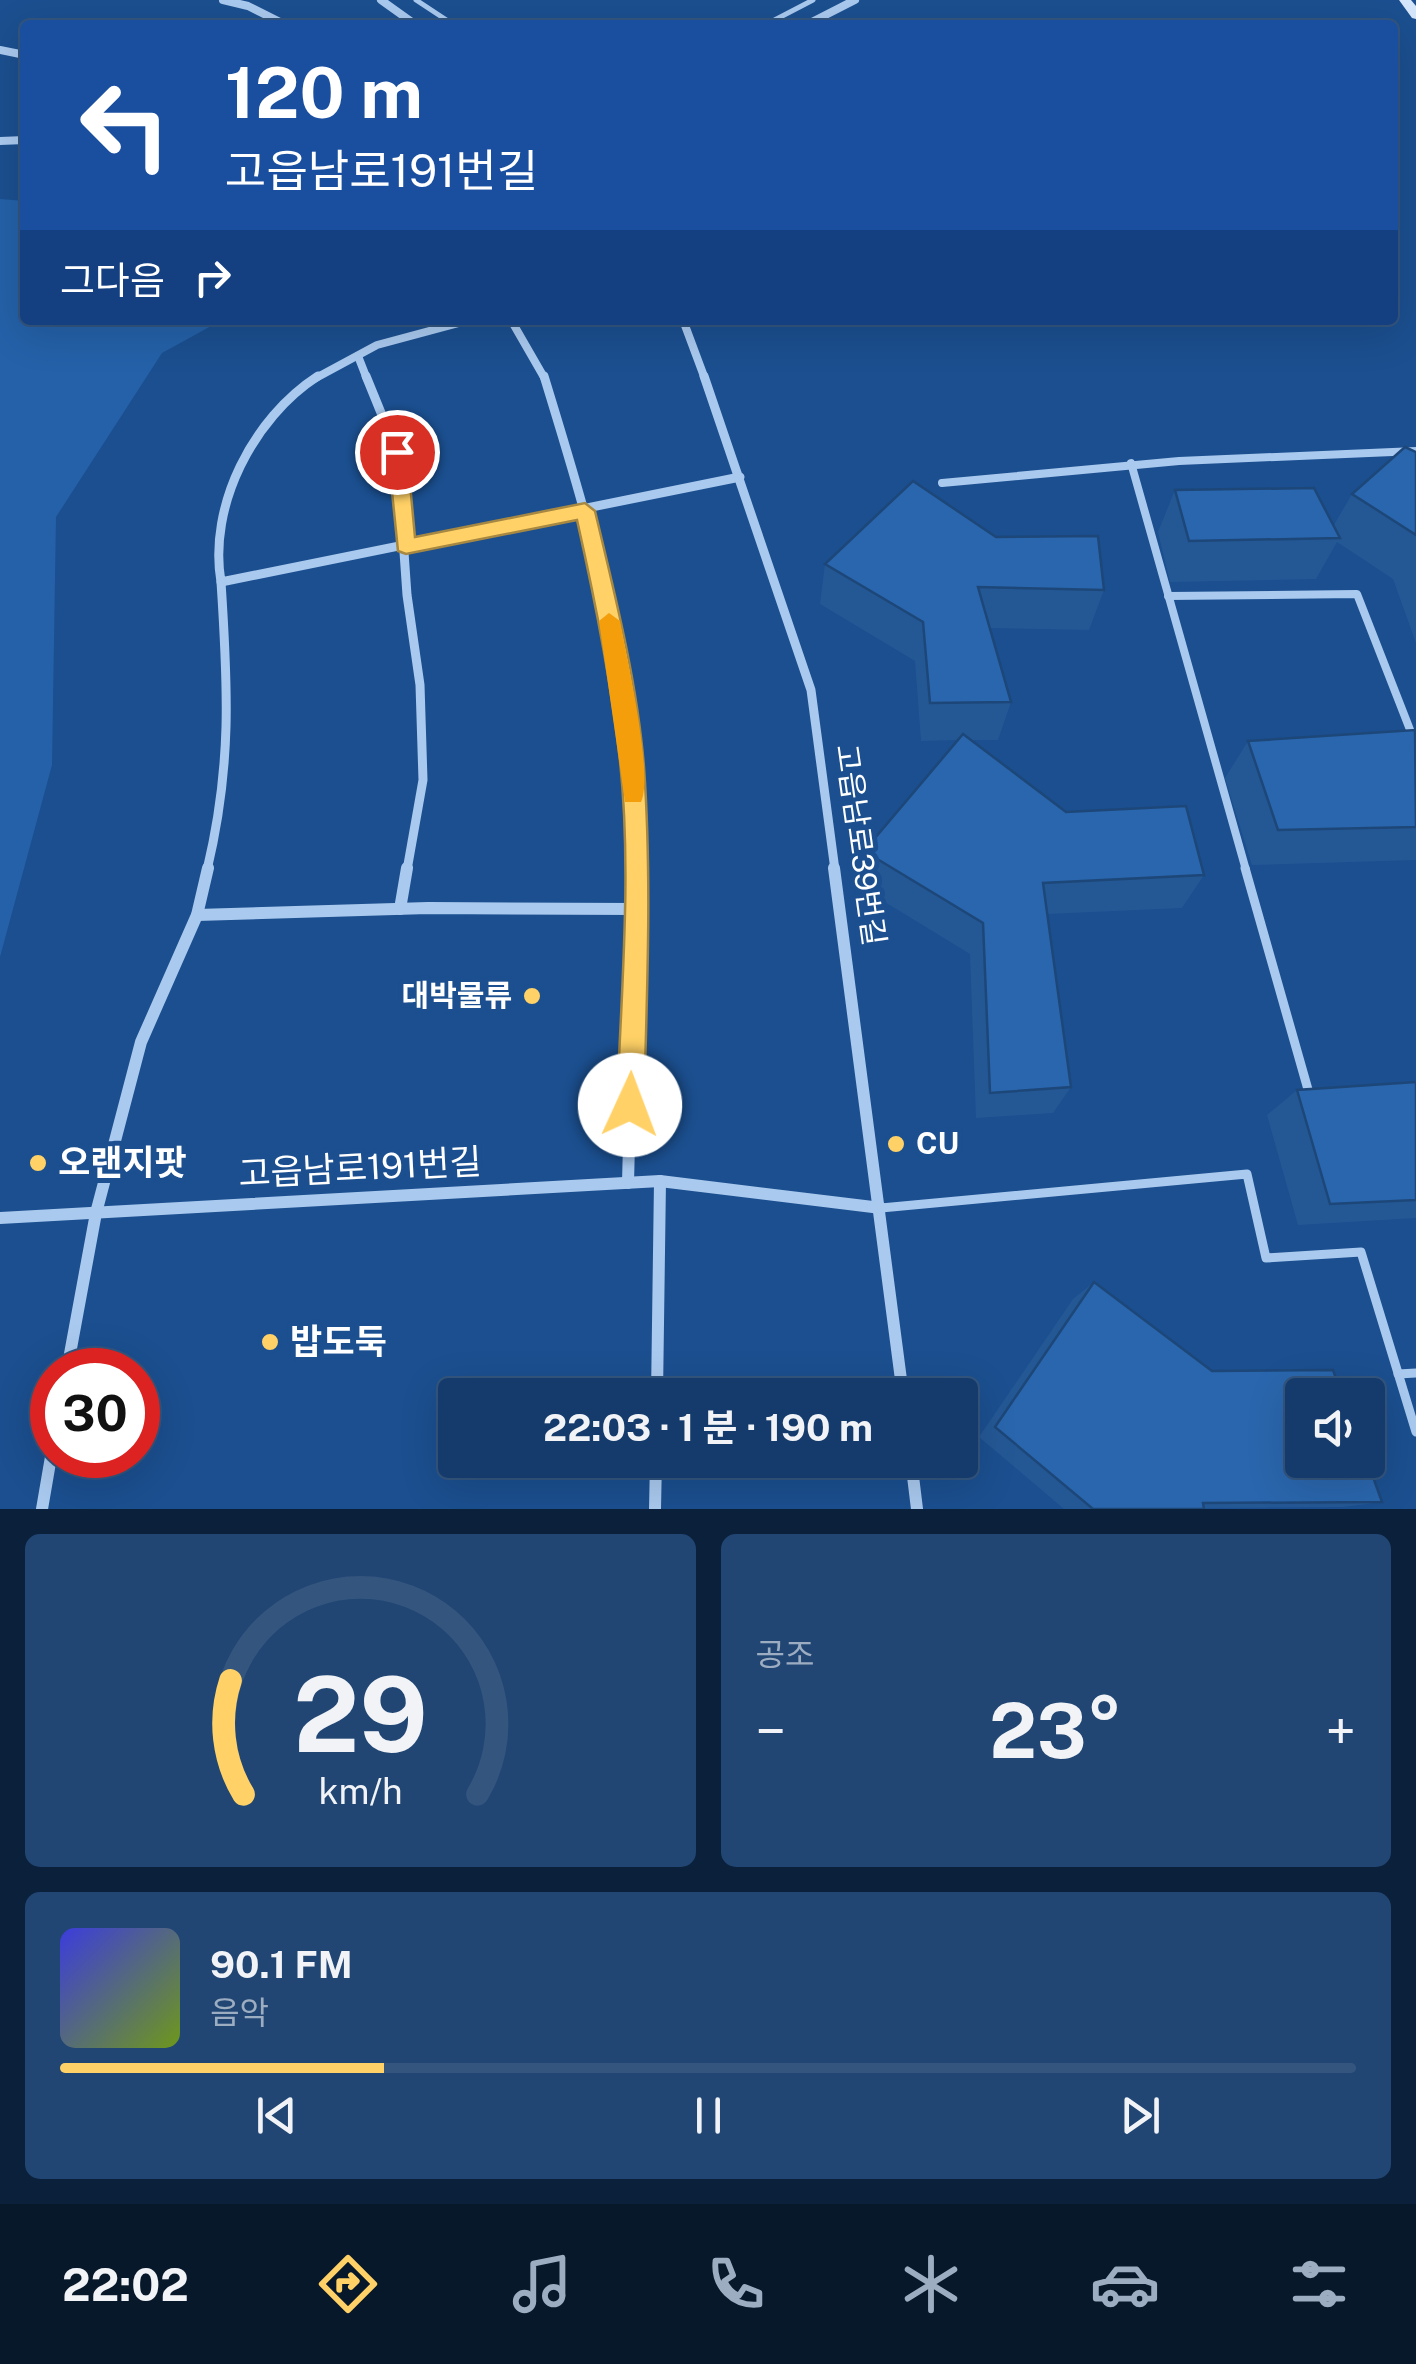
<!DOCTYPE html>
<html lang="ko">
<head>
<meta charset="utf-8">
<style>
	body { margin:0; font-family:"Public Sans","Noto Sans KR",sans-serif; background:#214673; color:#f1f3f6; height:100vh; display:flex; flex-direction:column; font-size:38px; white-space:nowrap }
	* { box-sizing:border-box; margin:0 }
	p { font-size:32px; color:#9dadc1 }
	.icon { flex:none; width:55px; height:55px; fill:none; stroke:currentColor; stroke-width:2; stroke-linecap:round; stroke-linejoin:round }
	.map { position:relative; height:1509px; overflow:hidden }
	.panel { display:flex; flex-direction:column; gap:25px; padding:25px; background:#0b203b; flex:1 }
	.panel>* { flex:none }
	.banner { position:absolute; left:20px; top:20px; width:1378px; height:305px; border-radius:10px; box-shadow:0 10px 40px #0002,0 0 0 2px #33557e; background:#1a4fa0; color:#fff; overflow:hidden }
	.fabs { position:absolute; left:1285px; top:1378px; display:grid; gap:20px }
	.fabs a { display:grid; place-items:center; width:100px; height:100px; border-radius:10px; background:#143b6b; box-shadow:0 10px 40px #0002,0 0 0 2px #33557e; font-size:50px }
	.speed { position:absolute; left:30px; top:1348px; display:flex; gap:20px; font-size:50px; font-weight:700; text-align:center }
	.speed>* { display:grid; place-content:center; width:130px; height:130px; border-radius:50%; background:#143b6b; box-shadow:0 10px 40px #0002,0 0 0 2px #33557e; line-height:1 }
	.speed .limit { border:15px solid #d22; background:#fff; color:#111 }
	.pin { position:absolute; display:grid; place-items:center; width:85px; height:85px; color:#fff; margin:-42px; border:5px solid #fff; border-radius:50%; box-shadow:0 2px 10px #0007 }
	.me { position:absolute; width:110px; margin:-55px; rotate:2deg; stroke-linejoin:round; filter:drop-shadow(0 0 8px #0008) }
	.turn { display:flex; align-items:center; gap:35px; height:210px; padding:0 40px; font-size:45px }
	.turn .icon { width:130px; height:130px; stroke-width:2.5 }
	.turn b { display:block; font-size:70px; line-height:85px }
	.then { display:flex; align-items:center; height:95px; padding:0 40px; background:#0003; gap:20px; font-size:38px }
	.big { font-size:75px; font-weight:700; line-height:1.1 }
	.panel .card { flex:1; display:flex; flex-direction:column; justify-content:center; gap:15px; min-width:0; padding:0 35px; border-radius:15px; background:#214673 }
	.panel .dial { align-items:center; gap:0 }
	.dial svg { height:260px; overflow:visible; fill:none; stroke:#33557e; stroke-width:7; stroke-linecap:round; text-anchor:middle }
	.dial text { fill:#f1f3f6; stroke:none }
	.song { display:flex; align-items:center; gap:30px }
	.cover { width:120px; height:120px; border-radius:15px; background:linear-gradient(135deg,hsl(240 70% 55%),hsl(80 70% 35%)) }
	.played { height:10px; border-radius:5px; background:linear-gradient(90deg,#ffd166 25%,#33557e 25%) }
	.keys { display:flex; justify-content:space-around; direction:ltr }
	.heat { display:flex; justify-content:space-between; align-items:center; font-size:55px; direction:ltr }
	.panel .tiles { flex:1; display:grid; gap:25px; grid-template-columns:1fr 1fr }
	.card:last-child { grid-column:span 2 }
	.trip { position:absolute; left:438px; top:1378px; width:540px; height:100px; border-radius:10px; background:#143b6b; box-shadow:0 10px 40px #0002,0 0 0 2px #33557e; font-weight:700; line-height:100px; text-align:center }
	.menu { display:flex; height:160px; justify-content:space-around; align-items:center; background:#08182b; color:#9dadc1 }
	.menu .icon { width:70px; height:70px }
	.menu .on { color:#ffd166 }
	.menu b { font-size:45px; color:#f1f3f6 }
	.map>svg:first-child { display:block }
	.green { fill:#2461a8 }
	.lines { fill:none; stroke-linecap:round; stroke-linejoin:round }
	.lane-far2 { stroke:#a9c9ee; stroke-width:5 }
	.lane-far1 { stroke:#a9c9ee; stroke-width:8 }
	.lane { stroke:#a9c9ee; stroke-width:9 }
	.street-far2 { stroke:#a9c9ee; stroke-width:8 }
	.street-far1 { stroke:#a9c9ee; stroke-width:9 }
	.street { stroke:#a9c9ee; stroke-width:12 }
	.secondary { fill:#d6e6fa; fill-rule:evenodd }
	.wall { fill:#245895 }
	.building { fill:#2a66ad; stroke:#1d4779; stroke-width:2.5 }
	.route { fill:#ffd166; stroke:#a68842; stroke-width:2.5 }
	.slow { fill:#f59e0b }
	.poi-dot { fill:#ffd166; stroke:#1b4f8f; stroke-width:4 }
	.labels { text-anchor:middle; stroke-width:10; stroke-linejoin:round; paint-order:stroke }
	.street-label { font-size:30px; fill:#fff; stroke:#1b4f8f }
	.poi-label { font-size:30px; font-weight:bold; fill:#fff; stroke:#1b4f8f; text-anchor:end }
	.near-poi-label { font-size:35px; font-weight:bold; fill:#fff; stroke:#1b4f8f; text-anchor:start }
	.near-street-label { font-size:35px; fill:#fff; stroke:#1b4f8f }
</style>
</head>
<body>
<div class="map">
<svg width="1416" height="1509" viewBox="0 0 1416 1509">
	<rect width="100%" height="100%" fill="#1b4f8f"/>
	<!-- green -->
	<path class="green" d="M0,199L25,201V320H222L162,353L56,517L52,765L0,957Z"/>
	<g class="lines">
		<!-- lane-far2 -->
		<g class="lane-far2">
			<path d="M416,0L454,25"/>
			<path d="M765,25L813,0"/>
		</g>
		<!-- lane-far1 -->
		<g class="lane-far1">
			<path d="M1131,463L1246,870"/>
			<path d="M942,483L1179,461L1416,451"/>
			<path d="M1168,596L1357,594L1416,745"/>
		</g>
		<!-- lane -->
		<g class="lane">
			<path d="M1245,868L1309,1093"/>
			<path d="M881,1208L1247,1174L1266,1258L1361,1252L1416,1432"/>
			<path d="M1398,1374L1416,1373"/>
		</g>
		<!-- street-far2 -->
		<g class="street-far2">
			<path d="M223,0L248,6L286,25"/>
			<path d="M381,0L416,25"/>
			<path d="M806,25L855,0"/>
			<path d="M0,50L25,55"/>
			<path d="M0,141L25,140"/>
			<path d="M511,320L545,379"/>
			<path d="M683,320L705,379"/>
			<path d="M358,356L367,379"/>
			<path d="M314,379L377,345L470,320"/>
		</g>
		<!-- street-far1 -->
		<g class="street-far1">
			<path d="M318,376C253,418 208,506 221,582L740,477"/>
			<path d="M366,376L397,452L407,595L420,685L423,780L407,870"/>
			<path d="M544,376C571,464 598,552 615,642C629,718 633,794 636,870"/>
			<path d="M704,376L811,690L835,870"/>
			<path d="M207,870C232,766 228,688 221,582"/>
		</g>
		<!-- street -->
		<g class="street">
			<path d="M834,868L903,1395"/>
			<path d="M400,909L407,868"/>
			<path d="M197,915L428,908L636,909"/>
			<path d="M628,1183L636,868"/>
			<path d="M0,1218L660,1181L881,1208"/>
			<path d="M67,1370L96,1213L141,1042L197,915L208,868"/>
			<path d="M657,1395L660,1181"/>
			<path d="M911,1460L917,1509"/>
			<path d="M42,1509L52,1451"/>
			<path d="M655,1509L656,1460"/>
		</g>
		<!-- secondary -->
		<path class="secondary" d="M1399,0H1411L1416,6V19L1412,18Z"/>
	</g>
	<!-- wall -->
	<g class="wall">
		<path d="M1416,452V643L1393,579L1337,542L1316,579L1170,582L1158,532L1175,490L1334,525L1352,494Z"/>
		<path d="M825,564L1104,590L1089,630L990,628L1011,702L998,740H971L1066,812L1204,875L1182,908L1047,914L1071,1087L1053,1113L976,1118L970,954L857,885L864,851L958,740L921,741L915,661L820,604Z"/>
		<path d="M1416,732V860L1252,865L1225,778L1248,741Z"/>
		<path d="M1416,1082V1218L1298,1225L1267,1115L1297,1090Z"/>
		<path d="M1094,1282L1382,1502L1343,1507L1064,1509L979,1437L1073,1299Z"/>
	</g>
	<!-- building -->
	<g class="building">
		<path d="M1405,447L1416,452V535L1352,494Z"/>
		<path d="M913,481L996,537L1098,536L1104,590L978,587L1011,702L930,703L923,622L825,564Z"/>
		<path d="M1314,488L1340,538L1189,541L1175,490Z"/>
		<path d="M1415,730L1416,827L1278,830L1248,741Z"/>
		<path d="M963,734L1066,812L1186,806L1204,875L1043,883L1071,1087L990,1093L983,923L864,851Z"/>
		<path d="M1416,1082V1200L1330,1204L1297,1090Z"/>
		<path d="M1094,1282L1212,1371L1333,1370L1342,1395H1302V1460H1367L1382,1502L1203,1503L1204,1509H1093L995,1427Z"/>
	</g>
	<!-- route -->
	<path class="route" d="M397,445L407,452L415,537L585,503L595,511C615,595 637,681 644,767C652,880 647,993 644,1105L640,1115L630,1118L621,1115L617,1105C621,992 632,874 620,761C611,679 595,600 577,520L406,554L398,551L388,452Z"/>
	<!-- slow -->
	<path class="slow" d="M609,613L620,621C626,656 654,775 641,802H625L599,621Z"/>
	<!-- markers -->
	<g class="poi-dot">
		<circle cx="532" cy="996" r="10"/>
		<circle cx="896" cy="1144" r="10"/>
		<circle cx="38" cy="1163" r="10"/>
		<circle cx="270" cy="1342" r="10"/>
	</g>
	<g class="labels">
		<!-- street labels -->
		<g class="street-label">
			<text transform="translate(860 845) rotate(82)" y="10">고읍남로39번길</text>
		</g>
		<!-- poi labels -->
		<g class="poi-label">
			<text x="512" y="1006">대박물류</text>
			<text x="916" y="1154" text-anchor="start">CU</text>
		</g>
		<!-- near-poi labels -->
		<g class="near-poi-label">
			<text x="58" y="1175">오랜지팟</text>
			<text x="290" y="1354">밥도둑</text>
		</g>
		<!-- near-street labels -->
		<g class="near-street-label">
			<text transform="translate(360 1168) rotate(-3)" y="12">고읍남로191번길</text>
		</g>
	</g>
</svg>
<div class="fabs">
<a><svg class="icon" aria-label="sound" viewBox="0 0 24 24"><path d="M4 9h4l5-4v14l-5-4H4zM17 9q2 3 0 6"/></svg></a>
</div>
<div class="speed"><div class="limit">30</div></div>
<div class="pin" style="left:397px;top:452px;background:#d93025"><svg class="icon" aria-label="arrive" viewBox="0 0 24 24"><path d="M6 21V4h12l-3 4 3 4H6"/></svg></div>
<svg class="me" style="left:630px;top:1105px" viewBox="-20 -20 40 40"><circle r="19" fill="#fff"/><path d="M0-13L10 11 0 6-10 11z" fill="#ffd166"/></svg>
<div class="trip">22:03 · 1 분 · 190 m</div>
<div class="banner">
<div class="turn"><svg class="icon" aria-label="left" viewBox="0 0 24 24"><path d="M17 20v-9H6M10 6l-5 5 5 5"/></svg><div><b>120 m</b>고읍남로191번길</div></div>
<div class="then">그다음<svg class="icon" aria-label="right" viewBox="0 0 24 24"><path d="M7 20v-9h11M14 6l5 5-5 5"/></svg></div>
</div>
</div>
<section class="panel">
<div class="tiles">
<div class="card dial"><svg viewBox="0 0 100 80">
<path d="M14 69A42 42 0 1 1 86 69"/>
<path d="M14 69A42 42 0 0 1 10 34" stroke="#ffd166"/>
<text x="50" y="56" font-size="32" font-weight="700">29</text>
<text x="50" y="72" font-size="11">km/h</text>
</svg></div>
<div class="card"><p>공조</p>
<div class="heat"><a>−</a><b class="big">23°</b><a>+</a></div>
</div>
<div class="card">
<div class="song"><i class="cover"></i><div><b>90.1 FM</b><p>음악</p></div></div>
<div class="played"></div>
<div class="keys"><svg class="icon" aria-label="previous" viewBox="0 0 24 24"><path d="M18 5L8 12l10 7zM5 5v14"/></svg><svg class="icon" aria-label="pause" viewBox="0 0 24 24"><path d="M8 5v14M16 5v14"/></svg><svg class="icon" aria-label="next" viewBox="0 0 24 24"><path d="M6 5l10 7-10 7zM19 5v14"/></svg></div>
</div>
</div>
</section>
<nav class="menu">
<b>22:02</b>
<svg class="icon on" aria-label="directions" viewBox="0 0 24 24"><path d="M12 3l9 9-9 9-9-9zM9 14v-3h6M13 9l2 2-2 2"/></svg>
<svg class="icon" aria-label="music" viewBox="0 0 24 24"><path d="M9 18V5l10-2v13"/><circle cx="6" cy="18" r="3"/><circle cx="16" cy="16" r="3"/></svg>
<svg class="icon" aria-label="phone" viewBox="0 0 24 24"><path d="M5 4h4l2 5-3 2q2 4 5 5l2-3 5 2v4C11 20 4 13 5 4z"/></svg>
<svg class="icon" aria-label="climate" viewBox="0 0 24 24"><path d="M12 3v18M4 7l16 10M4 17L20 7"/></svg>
<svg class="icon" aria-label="car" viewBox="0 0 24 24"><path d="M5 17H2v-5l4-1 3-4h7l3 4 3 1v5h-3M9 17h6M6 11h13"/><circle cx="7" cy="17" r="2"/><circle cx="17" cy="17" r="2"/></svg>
<svg class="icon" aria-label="filters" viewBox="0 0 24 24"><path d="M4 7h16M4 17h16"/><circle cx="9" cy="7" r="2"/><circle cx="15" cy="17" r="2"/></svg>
</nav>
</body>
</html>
